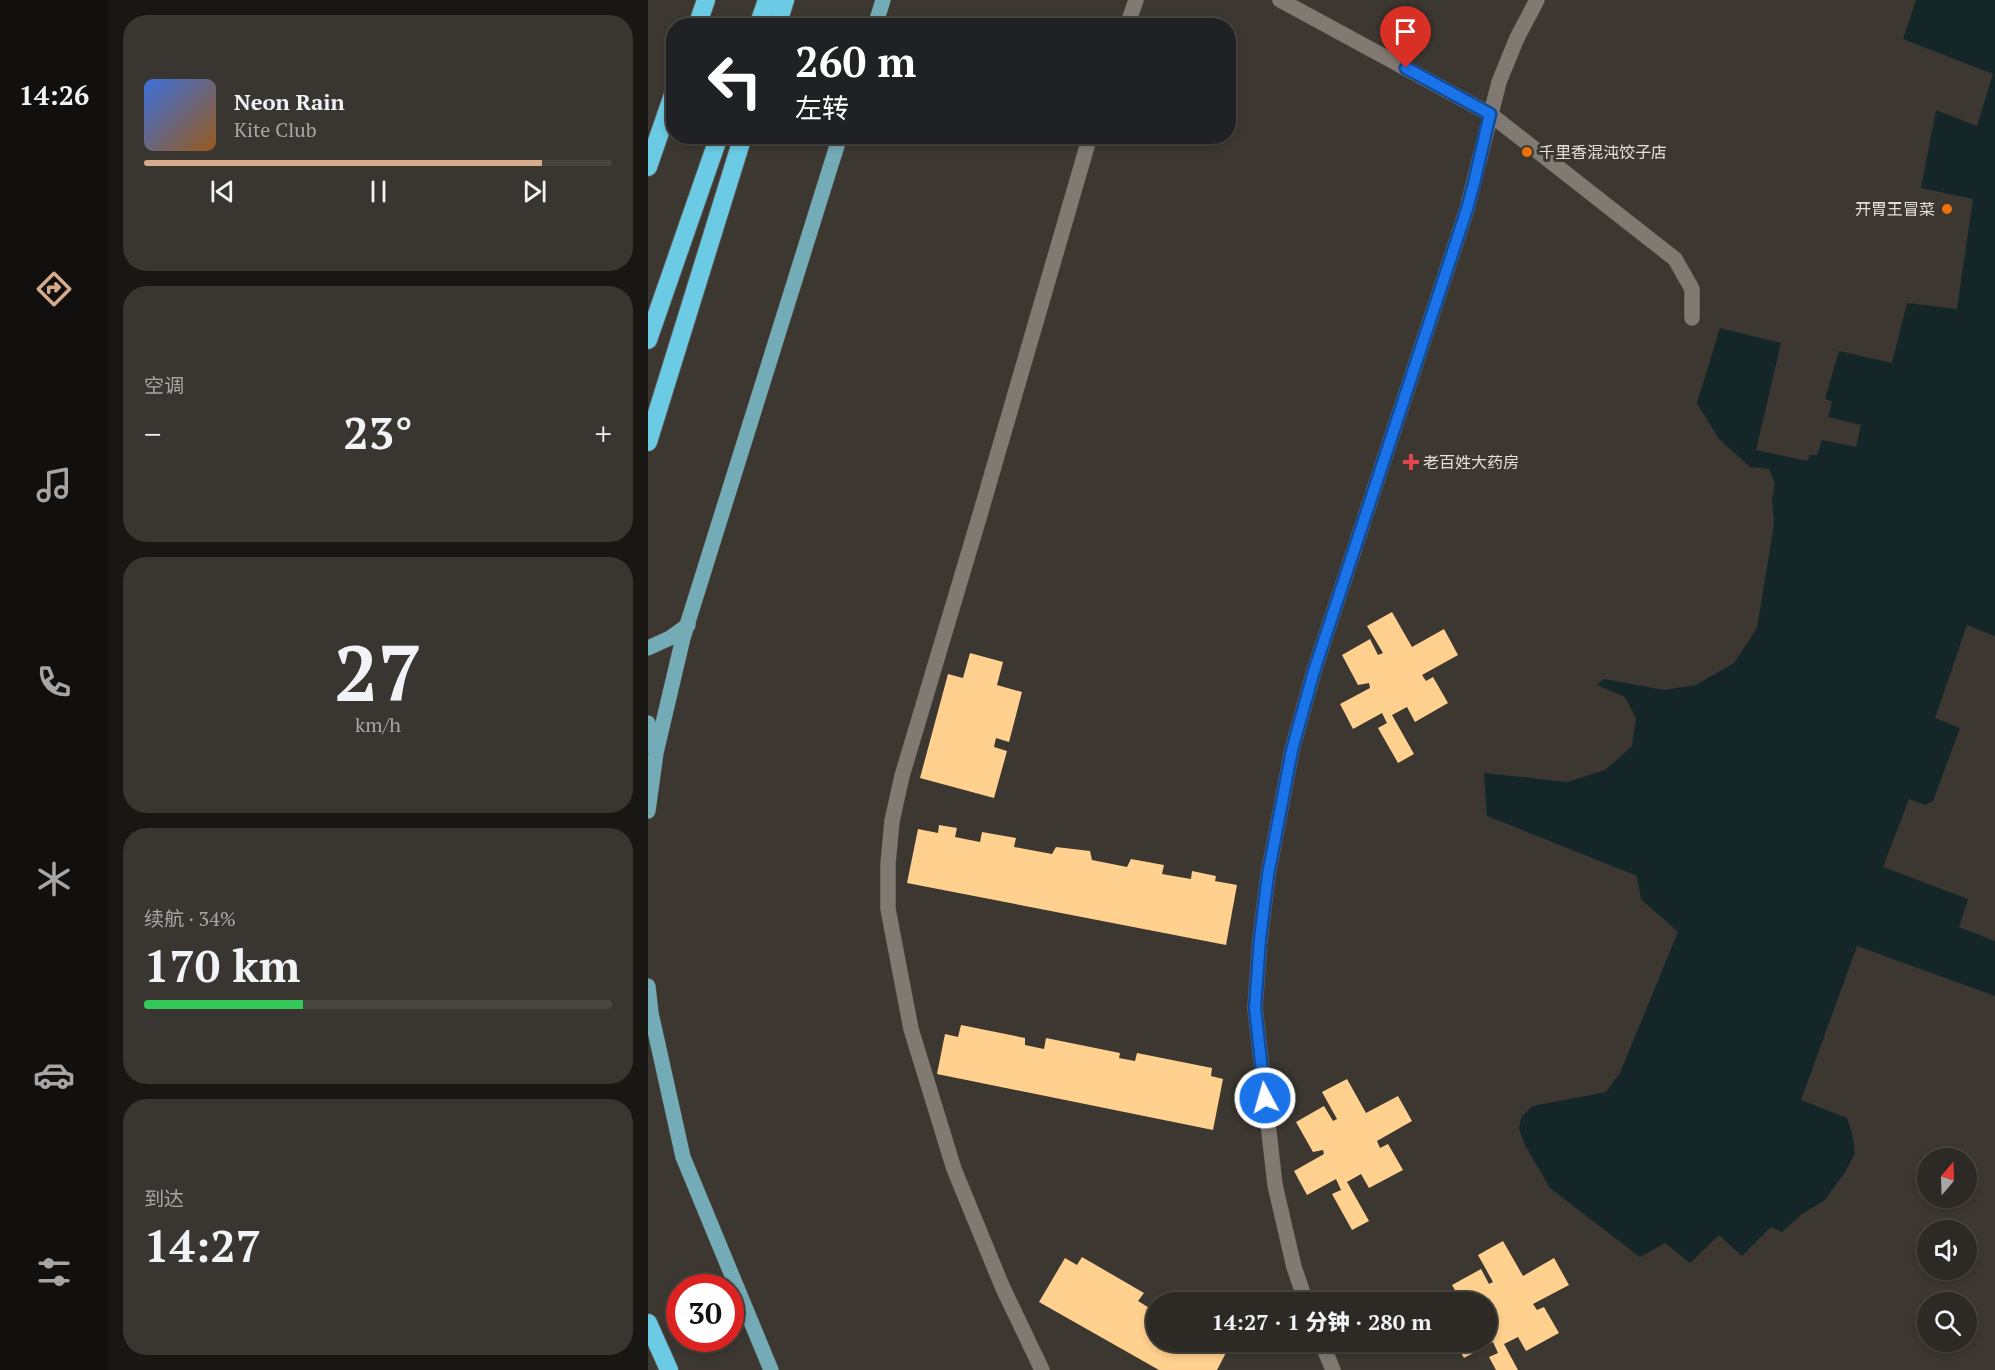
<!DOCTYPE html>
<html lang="zh">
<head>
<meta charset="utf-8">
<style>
	body { margin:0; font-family:"PT Serif","Noto Sans SC",serif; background:#393531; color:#f1f3f6; height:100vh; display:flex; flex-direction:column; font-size:22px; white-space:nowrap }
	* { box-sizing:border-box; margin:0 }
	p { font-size:20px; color:#a7a6a6 }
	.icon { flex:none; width:33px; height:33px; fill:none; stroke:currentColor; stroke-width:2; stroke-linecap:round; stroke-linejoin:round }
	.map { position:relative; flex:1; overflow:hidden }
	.details { display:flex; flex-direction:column; gap:15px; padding:15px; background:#191714; width:540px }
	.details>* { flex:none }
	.top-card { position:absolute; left:18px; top:18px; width:570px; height:126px; border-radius:24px; box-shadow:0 3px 9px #0003,0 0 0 2px #484541; background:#202124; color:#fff; overflow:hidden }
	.needle { width:39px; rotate:19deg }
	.fabs { position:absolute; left:1269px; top:1148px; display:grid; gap:12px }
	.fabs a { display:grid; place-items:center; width:60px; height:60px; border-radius:50%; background:#2d2924; box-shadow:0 3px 9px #0003,0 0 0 2px #484541; font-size:30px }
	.speed { position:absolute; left:18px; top:1274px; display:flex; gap:12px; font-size:30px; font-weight:700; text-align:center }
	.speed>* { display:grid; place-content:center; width:78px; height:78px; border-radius:50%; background:#2d2924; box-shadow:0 3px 9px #0003,0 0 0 2px #484541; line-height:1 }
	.speed .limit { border:9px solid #d22; background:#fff; color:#111 }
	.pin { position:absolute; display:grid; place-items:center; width:51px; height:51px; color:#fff; margin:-62px -26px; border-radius:50% 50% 50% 0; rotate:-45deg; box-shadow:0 0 6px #0007 }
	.pin .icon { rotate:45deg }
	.me { position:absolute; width:66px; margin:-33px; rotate:354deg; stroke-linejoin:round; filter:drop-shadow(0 0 4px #0008) }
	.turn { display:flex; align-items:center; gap:21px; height:126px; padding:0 30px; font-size:27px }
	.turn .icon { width:78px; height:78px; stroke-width:2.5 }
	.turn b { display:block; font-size:42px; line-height:51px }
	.big { font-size:45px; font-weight:800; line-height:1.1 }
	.details .card { flex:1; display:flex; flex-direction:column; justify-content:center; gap:9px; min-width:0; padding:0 21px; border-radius:24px; background:#393531 }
	.details .dial { align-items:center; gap:0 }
	.dial b { font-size:78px; line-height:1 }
	.song { display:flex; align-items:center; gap:18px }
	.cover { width:72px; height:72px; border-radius:9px; background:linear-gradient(135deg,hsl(220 70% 55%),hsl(30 70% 35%)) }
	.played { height:6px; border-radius:3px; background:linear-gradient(90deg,#d6ab8b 85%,#484541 85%) }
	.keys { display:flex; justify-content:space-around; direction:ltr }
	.heat { display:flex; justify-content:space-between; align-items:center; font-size:33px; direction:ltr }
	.charge { height:9px; border-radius:4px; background:linear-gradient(90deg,#34c759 34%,#484541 0) }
	.trip { position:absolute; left:498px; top:1292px; width:351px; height:60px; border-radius:30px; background:#2d2924; box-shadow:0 3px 9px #0003,0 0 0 2px #484541; font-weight:800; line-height:60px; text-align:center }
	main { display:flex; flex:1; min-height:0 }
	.tab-bar { display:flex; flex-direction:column; width:108px; justify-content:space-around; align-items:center; background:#12100e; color:#a7a6a6 }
	.tab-bar .icon { width:42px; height:42px }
	.tab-bar .on { color:#d6ab8b }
	.tab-bar b { font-size:27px; color:#f1f3f6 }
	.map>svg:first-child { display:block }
	.water { fill:#142628 }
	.building { fill:#ffd08e }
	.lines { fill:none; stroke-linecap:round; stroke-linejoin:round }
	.minor-casing { stroke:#59544f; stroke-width:16 }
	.major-casing { stroke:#59544f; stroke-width:16 }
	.highway-casing { stroke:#59544f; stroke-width:20 }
	.minor { stroke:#807a72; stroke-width:15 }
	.major { stroke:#73abb7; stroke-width:15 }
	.highway { stroke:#6bcbe5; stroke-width:18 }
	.route-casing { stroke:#114b97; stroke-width:15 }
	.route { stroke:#1a73e8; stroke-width:10 }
	.food-dot { fill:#e8710a; stroke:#3c3730; stroke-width:2 }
	.health-dot { fill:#e0444e; stroke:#3c3730; stroke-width:2 }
	.labels { text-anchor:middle; stroke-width:6; stroke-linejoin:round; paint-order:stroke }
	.poi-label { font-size:16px; fill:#e3e0db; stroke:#3c3730; text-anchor:start }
</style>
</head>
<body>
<main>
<nav class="tab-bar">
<b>14:26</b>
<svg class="icon on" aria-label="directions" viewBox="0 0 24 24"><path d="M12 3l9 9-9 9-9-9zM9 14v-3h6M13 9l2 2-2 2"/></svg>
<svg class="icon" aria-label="music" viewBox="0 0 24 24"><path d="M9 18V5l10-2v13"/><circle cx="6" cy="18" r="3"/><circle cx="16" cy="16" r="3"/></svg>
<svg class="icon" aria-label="phone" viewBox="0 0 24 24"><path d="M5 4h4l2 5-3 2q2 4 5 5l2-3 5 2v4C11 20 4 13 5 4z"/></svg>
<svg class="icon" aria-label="climate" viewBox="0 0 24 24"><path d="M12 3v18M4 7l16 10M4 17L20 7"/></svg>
<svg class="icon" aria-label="car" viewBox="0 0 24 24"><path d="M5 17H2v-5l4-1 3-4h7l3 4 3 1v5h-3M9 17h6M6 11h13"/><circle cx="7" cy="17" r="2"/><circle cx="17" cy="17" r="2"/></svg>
<svg class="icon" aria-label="filters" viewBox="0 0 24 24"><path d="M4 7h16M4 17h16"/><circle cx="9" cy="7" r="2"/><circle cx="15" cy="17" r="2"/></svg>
</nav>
<section class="details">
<div class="card">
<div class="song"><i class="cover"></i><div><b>Neon Rain</b><p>Kite Club</p></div></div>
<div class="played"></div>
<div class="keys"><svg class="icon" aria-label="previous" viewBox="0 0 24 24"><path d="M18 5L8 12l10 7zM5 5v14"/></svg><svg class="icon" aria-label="pause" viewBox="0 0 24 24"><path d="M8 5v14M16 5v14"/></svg><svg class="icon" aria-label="next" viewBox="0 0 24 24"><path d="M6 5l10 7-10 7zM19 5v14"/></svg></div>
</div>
<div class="card"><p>空调</p>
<div class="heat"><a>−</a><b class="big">23°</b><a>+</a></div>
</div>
<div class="card dial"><b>27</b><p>km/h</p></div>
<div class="card"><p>续航 · 34%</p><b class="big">170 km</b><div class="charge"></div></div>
<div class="card"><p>到达</p><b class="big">14:27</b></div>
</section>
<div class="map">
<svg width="1347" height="1370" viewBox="0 0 1347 1370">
	<rect width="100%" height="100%" fill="#3c3730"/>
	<!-- water -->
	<path class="water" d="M1268,0H1347V636L1319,625L1287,718L1312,728L1285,801L1277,805L1261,799L1235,867L1320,899L1311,927L1347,941V996L1209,946L1153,1100L1199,1118L1204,1133L1207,1153L1197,1172L1177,1200L1154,1214L1134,1232L1123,1227L1094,1256L1071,1235L1042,1263L1017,1243L992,1257L902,1188L877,1145L871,1128L874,1116L885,1106L958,1092L972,1073L1030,932L993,899L989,876L839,816L836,773L919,782L957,770L984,746L988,718L977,697L949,685L956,679L1016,690L1048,685L1086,663L1109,628L1126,525L1124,499L1127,483L1121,469L1102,467L1071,439L1049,403L1072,328L1133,343L1108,450L1159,461L1162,455H1169L1174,440L1208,447L1213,425L1180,417L1184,401L1177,399L1191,351L1244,363L1259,303L1309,309L1325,199L1273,188L1288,110L1329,126L1345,74L1255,39Z"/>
	<!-- building -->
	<g class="building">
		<path d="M744,612L764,647L796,629L810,655L774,675L778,681L785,677L800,703L767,722L759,707L744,715L766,754L750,763L730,728L739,723L734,713L705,729L692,704L722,688L721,683L710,685L694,655L722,639L730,655L735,653L719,626Z"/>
		<path d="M322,653L355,662L349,685L374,692L361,742L348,738L346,747L359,751L346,798L272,778L300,674L315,678Z"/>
		<path d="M291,825L309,828L307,837L332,842L334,832L368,838L366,847L404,854L408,847L442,851L444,860L479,867L483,859L516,865L514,874L543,879L544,871L568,876L567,881L589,885L578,945L259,883L270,829L290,833Z"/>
		<path d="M313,1025L377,1038V1045L396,1049L398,1038L472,1053L471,1058L487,1061L489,1053L564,1068L563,1076L575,1079L565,1130L289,1074L297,1034L310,1037Z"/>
		<path d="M699,1079L718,1113L750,1096L764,1121L729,1141L732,1148L740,1144L755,1170L721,1188L713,1174L699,1182L721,1221L704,1230L684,1194L693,1190L688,1179L659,1195L646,1171L676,1154L675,1150L665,1152L648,1122L676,1106L685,1121L689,1119L674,1092Z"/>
		<path d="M855,1241L875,1276L906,1258L921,1285L885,1304L889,1310L896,1307L911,1333L878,1351L870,1337L856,1344L870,1370H848L841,1357L850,1353L845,1342L816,1358L806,1341H838V1302H814L804,1285L833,1269L841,1284L845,1282L830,1255Z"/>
		<path d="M434,1257L496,1293L490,1301L508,1312V1341H570L568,1345L579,1351L569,1370H511L391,1302L417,1258L429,1265Z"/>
	</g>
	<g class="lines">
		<defs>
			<g id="minor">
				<path d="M632,0L842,114L1027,259L1044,289V318"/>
				<path d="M479,26L488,0"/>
				<path d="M658,1302L646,1267L627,1185L607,1008L612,939L620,875L644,750L666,671L819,209L851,82L869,38L889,0"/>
				<path d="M673,1341L685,1370"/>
				<path d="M394,1370L354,1286L306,1169L263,1029L240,909V864L244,821L254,776L331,518L442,136"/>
			</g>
			<g id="major">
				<path d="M227,26L235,0"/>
				<path d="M0,648L22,638L40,625"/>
				<path d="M0,723L7,750"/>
				<path d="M0,811L8,753L35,638L192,136"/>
				<path d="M0,986L3,1013L35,1157L123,1370"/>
			</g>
			<g id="highway">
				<path d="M49,26L58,0"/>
				<path d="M110,26L119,0"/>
				<path d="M129,26L137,0"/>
				<path d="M0,167L26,92"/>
				<path d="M0,340L71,136"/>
				<path d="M0,442L95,136"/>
				<path d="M0,1323L21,1370"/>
			</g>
		</defs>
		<!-- minor casing -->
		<use href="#minor" class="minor-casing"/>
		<!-- major casing -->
		<use href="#major" class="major-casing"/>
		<!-- highway casing -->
		<use href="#highway" class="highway-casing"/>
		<!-- minor -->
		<use href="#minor" class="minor"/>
		<!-- major -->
		<use href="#major" class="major"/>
		<!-- highway -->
		<use href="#highway" class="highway"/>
	</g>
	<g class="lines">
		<defs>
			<path id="route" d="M617,1098L607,1008L612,939L620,875L644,750L666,671L819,209L826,183L842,114L758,68"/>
		</defs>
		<!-- route casing -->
		<use href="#route" class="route-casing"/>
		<!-- route -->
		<use href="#route" class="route"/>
	</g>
	<!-- markers -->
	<g class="food-dot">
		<circle cx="879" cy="152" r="6"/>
		<circle cx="1299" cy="209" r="6"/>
	</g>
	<path class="health-dot" d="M760 453h6v6h6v6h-6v6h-6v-6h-6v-6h6z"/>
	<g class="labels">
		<!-- poi labels -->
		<g class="poi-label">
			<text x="891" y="158">千里香混沌饺子店</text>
			<text x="1287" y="215" text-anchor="end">开胃王冒菜</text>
			<text x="775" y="468">老百姓大药房</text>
		</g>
	</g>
</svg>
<div class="fabs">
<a><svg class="needle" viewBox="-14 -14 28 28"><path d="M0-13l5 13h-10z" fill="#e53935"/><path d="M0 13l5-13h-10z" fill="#a7a6a6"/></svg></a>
<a><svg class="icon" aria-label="sound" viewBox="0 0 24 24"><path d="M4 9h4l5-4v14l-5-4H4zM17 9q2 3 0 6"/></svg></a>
<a><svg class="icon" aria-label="search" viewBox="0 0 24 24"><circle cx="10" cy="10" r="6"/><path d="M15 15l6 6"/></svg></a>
</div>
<div class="speed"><div class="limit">30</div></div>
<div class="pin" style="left:758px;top:68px;background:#d93025"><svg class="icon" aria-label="arrive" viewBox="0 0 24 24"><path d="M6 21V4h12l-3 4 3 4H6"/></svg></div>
<svg class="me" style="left:617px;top:1098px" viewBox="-20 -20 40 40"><circle r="17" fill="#1a73e8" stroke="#fff" stroke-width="3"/><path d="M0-11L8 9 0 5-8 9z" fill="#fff"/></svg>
<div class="trip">14:27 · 1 分钟 · 280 m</div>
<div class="top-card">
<div class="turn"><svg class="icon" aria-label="left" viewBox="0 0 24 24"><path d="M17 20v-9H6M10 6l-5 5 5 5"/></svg><div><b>260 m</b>左转</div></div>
</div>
</div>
</main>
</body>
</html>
